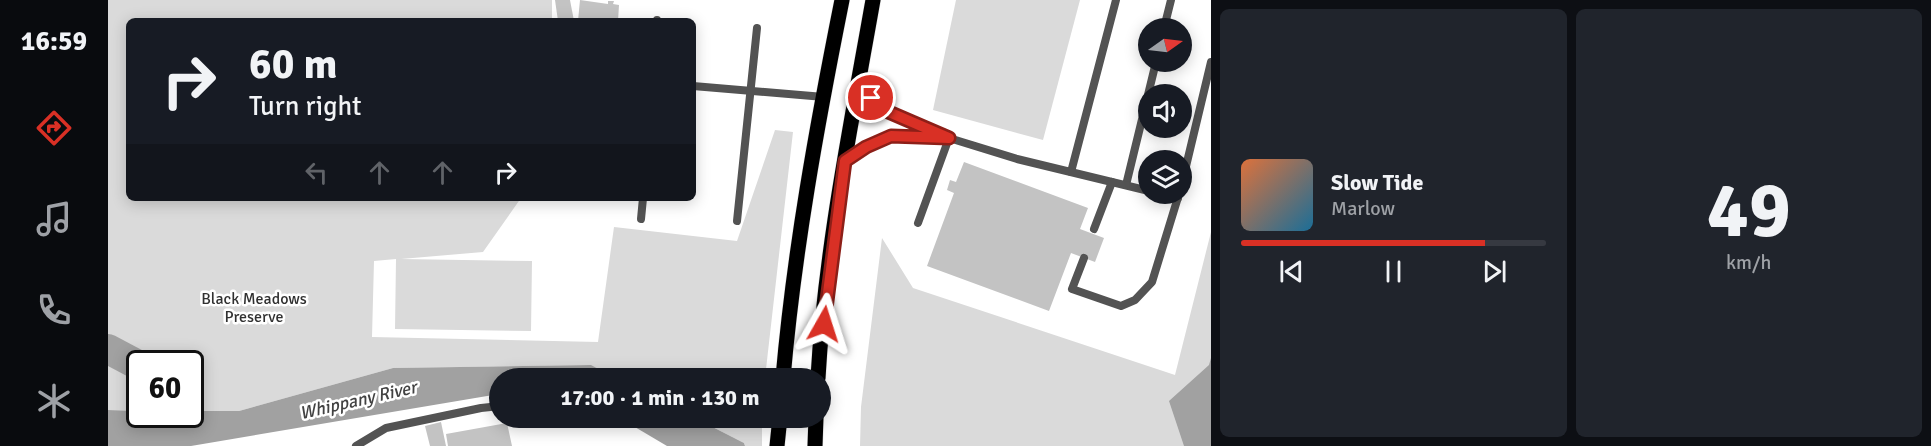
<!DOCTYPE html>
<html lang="en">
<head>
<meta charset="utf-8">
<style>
	body { margin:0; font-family:Signika,sans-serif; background:#20242c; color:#f1f3f6; height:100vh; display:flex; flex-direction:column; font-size:22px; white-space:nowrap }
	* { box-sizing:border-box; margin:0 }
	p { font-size:20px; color:#9ea1a6 }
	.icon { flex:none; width:33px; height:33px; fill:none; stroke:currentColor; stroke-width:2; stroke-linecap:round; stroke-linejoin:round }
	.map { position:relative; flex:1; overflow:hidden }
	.drawer { display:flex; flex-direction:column; gap:9px; padding:9px; background:#0d0f14; width:720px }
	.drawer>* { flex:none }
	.hud { position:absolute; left:18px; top:18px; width:570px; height:183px; border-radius:9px; box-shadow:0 3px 15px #0003; background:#171b24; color:#f1f3f6; overflow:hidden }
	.needle { width:39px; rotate:76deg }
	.buttons { position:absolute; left:1030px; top:18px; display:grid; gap:12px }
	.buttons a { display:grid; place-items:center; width:54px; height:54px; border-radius:50%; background:#171b24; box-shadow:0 3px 15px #0003; font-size:30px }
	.speed { position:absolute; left:18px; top:350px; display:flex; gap:12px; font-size:30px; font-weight:700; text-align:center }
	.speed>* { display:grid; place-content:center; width:78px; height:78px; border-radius:50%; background:#171b24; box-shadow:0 3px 15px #0003; line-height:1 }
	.speed .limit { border:3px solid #111; border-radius:9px; background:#fff; color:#111 }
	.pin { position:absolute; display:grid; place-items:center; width:51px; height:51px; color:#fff; margin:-26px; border:3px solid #fff; border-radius:50%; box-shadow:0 2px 6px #0007 }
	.me { position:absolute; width:66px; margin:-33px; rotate:6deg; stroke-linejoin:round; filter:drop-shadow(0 0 4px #0008) }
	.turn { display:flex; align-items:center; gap:21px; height:126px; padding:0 24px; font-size:27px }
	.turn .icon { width:78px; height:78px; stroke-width:2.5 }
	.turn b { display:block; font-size:42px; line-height:51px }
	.lanes { display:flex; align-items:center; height:57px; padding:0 24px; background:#0003; justify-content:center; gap:30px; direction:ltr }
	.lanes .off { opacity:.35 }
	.drawer .card { flex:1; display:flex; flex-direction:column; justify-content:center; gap:9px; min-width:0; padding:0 21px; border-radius:9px; background:#20242c }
	.drawer .dial { align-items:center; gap:0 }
	.dial b { font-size:78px; line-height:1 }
	.song { display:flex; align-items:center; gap:18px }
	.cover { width:72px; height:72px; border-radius:9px; background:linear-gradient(135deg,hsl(20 70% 55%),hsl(200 70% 35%)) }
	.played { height:6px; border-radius:3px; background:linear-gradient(90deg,#d93025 80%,#363941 80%) }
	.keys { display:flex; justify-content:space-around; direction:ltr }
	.drawer .tiles { flex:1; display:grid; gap:9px; grid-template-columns:repeat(2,1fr) }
	.trip { position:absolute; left:381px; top:368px; width:342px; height:60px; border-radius:30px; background:#171b24; box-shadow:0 3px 15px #0003; font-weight:700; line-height:60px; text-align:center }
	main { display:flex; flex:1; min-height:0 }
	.menu { display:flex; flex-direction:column; width:108px; justify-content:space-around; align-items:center; background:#090b0e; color:#9ea1a6 }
	.menu .icon { width:42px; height:42px }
	.menu .active { color:#d93025 }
	.menu b { font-size:27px; color:#f1f3f6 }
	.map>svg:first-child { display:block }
	.green { fill:#dadada }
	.water { fill:#a1a1a1 }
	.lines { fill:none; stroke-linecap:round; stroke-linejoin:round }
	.river { stroke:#a1a1a1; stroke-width:30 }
	.building { fill:#c3c3c3 }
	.primary-casing { stroke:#dbdbdb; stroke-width:16 }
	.lane { stroke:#535353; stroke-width:8 }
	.primary { stroke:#000; stroke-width:15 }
	.route-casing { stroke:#8d1f18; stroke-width:15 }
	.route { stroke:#d93025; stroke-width:10 }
	.labels { text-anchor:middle; stroke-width:5; stroke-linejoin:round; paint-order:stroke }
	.park-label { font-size:16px; fill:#313131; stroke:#fff }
	.water-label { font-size:18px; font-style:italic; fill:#424242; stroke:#fff }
</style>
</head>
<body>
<main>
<nav class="menu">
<b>16:59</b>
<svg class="icon active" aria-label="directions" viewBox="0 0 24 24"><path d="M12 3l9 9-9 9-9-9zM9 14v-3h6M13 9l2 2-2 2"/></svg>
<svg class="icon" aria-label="music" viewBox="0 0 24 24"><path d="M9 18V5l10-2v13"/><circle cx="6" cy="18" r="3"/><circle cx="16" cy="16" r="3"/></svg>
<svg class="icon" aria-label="phone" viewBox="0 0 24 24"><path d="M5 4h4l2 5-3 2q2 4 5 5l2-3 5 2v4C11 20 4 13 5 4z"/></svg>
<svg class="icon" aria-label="climate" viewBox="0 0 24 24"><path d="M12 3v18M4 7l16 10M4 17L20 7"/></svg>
</nav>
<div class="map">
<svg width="1103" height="446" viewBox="0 0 1103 446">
	<rect width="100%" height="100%" fill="#fff"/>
	<!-- green -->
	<g class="green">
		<path d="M0,0H444V21H21V198H413L375,252L293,259L424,261L423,331L287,329L288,259L266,261L264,337L490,342L506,227L629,241L667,130L685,132L657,378H507L482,365L285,368L131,411H83L82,363H32L31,411L0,410Z"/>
		<path d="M848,0H972L935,140L825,110Z"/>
		<path d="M1103,232V446H752L753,407L774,238L805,288L1067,375Z"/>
		<path d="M585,417H654V446H637L636,443Z"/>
	</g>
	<!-- water -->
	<g class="water">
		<path d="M1103,358V446H1076L1061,401L1101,365Z"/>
		<path d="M483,365L507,378H392L391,394L83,446H0V410L31,411L32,414H82L83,411H131L285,368Z"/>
		<path d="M510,417H585L636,443L637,446H559Z"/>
	</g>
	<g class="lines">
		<!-- river -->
		<path class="river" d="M0,349L32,366"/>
	</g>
	<!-- building -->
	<g class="building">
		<path d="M447,0H462L466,21H450Z"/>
		<path d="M472,0L500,4V1H506L505,4L511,5L510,21H470Z"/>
		<path d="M856,162L980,208L972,229L996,238L987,262L963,253L941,311L819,266L846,193L839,190L842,180L848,182Z"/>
		<path d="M333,422L338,446H322L317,426Z"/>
		<path d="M399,423L404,446H340L338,434Z"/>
	</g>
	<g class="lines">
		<defs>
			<g id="primary">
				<path d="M675,378C686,251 709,125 734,0"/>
				<path d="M710,378C717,251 743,125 765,0"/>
				<path d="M669,446L672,417"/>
				<path d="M707,446L708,417"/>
			</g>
		</defs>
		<!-- primary casing -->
		<use href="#primary" class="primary-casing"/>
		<!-- lane -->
		<g class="lane">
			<path d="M549,21V20"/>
			<path d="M1056,28L1063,0"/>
			<path d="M585,86L716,97"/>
			<path d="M737,161L758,147L783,136L841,138L776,110L750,85"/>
			<path d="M963,172L1008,0"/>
			<path d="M1074,183L1103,62"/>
			<path d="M1018,185L1048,62"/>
			<path d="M1053,194L1070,198"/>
			<path d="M533,219L535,198"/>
			<path d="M629,221L649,28"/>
			<path d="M810,223L841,138L909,159L1041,191"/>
			<path d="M986,229L1004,182"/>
			<path d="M976,258L964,289L1013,306L1027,300L1044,282L1071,194"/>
			<path d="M459,417H461"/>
			<path d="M248,446L278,428L373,408L392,406"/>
		</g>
		<!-- primary -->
		<use href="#primary" class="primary"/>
	</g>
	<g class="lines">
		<defs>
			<path id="route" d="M716,324L737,161L758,147L783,136L841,138L776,110L763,98"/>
		</defs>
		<!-- route casing -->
		<use href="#route" class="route-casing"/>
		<!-- route -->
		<use href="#route" class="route"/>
	</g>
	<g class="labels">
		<!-- park labels -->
		<g class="park-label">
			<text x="146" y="304">Black Meadows<tspan x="146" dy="18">Preserve</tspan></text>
		</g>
		<!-- water labels -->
		<g class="water-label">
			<text transform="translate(250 400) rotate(-13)" y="6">Whippany River</text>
		</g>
	</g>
</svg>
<div class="buttons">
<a><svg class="needle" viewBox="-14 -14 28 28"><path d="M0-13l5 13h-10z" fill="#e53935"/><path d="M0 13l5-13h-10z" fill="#9ea1a6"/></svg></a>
<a><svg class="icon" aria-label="sound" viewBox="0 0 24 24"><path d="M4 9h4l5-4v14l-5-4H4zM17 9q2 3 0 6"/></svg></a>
<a><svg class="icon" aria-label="layers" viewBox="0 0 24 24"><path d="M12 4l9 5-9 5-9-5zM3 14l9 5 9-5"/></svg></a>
</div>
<div class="speed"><div class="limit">60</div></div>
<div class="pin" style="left:763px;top:98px;background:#d93025"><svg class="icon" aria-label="arrive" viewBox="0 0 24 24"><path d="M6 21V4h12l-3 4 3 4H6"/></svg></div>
<svg class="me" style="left:716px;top:324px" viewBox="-20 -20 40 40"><path d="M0-17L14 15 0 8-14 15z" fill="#d93025" stroke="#fff" stroke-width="4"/></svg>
<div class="trip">17:00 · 1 min · 130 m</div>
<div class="hud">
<div class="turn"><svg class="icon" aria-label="right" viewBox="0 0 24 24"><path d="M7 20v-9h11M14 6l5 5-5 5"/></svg><div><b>60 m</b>Turn right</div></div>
<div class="lanes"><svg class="icon off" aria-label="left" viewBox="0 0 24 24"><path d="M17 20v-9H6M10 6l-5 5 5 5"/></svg><svg class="icon off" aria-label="ahead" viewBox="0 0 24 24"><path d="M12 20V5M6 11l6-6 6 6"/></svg><svg class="icon off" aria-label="ahead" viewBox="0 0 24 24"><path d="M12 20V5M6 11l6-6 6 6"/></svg><svg class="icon" aria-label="right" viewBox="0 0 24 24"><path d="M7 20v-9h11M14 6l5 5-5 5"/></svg></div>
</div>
</div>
<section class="drawer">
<div class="tiles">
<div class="card">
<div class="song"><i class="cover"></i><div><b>Slow Tide</b><p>Marlow</p></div></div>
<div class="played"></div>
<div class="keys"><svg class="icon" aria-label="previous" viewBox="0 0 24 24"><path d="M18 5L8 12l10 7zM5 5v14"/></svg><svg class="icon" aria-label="pause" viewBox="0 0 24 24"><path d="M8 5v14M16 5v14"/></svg><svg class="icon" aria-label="next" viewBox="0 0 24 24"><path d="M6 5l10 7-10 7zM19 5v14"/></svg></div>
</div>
<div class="card dial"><b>49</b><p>km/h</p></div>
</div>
</section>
</main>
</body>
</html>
